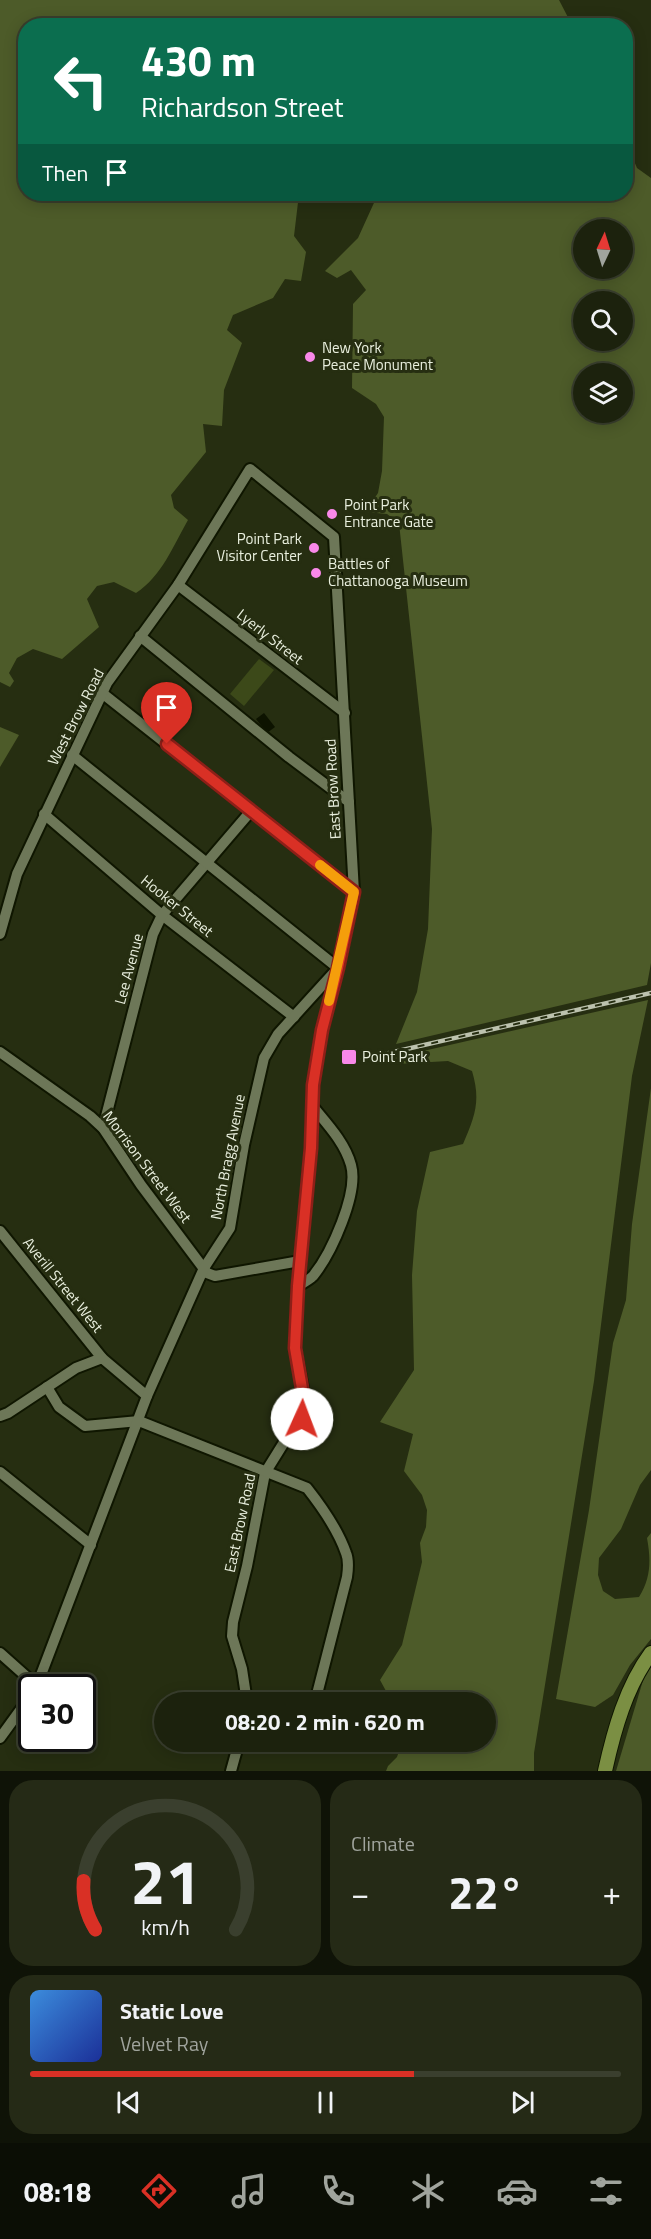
<!DOCTYPE html>
<html lang="en">
<head>
<meta charset="utf-8">
<style>
	body { margin:0; font-family:"Titillium Web",sans-serif; background:#252a16; color:#f1f3f6; height:100vh; display:flex; flex-direction:column; font-size:22px; white-space:nowrap }
	* { box-sizing:border-box; margin:0 }
	p { font-size:20px; color:#a0a49d }
	.icon { flex:none; width:33px; height:33px; fill:none; stroke:currentColor; stroke-width:2; stroke-linecap:round; stroke-linejoin:round }
	.map { position:relative; height:1771px; overflow:hidden }
	.details { display:flex; flex-direction:column; gap:9px; padding:9px; background:#0f1307; flex:1 }
	.details>* { flex:none }
	.top-card { position:absolute; left:18px; top:18px; width:615px; height:183px; border-radius:24px; box-shadow:0 3px 15px #0003,0 0 0 2px #3a3f2e; background:#0b6e4f; color:#fff; overflow:hidden }
	.needle { width:39px; rotate:4deg }
	.controls { position:absolute; left:573px; top:219px; display:grid; gap:12px }
	.controls a { display:grid; place-items:center; width:60px; height:60px; border-radius:50%; background:#1c220d; box-shadow:0 3px 15px #0003,0 0 0 2px #3a3f2e; font-size:30px }
	.speed { position:absolute; left:18px; top:1674px; display:flex; gap:12px; font-size:30px; font-weight:700; text-align:center }
	.speed>* { display:grid; place-content:center; width:78px; height:78px; border-radius:50%; background:#1c220d; box-shadow:0 3px 15px #0003,0 0 0 2px #3a3f2e; line-height:1 }
	.speed .limit { border:3px solid #111; border-radius:9px; background:#fff; color:#111 }
	.pin { position:absolute; display:grid; place-items:center; width:51px; height:51px; color:#fff; margin:-62px -26px; border-radius:50% 50% 50% 0; rotate:-45deg; box-shadow:0 0 6px #0007 }
	.pin .icon { rotate:45deg }
	.me { position:absolute; width:66px; margin:-33px; rotate:2deg; stroke-linejoin:round; filter:drop-shadow(0 0 4px #0008) }
	.turn { display:flex; align-items:center; gap:21px; height:126px; padding:0 24px; font-size:27px }
	.turn .icon { width:78px; height:78px; stroke-width:2.5 }
	.turn b { display:block; font-size:42px; line-height:51px }
	.then { display:flex; align-items:center; height:57px; padding:0 24px; background:#0003; gap:12px; font-size:22px }
	.big { font-size:45px; font-weight:700; line-height:1.1 }
	.details .card { flex:1; display:flex; flex-direction:column; justify-content:center; gap:9px; min-width:0; padding:0 21px; border-radius:24px; background:#252a16 }
	.details .dial { align-items:center; gap:0 }
	.dial svg { height:156px; overflow:visible; fill:none; stroke:#3a3f2e; stroke-width:7; stroke-linecap:round; text-anchor:middle }
	.dial text { fill:#f1f3f6; stroke:none }
	.song { display:flex; align-items:center; gap:18px }
	.cover { width:72px; height:72px; border-radius:9px; background:linear-gradient(135deg,hsl(210 70% 55%),hsl(230 70% 35%)) }
	.played { height:6px; border-radius:3px; background:linear-gradient(90deg,#d93025 65%,#3a3f2e 65%) }
	.keys { display:flex; justify-content:space-around; direction:ltr }
	.heat { display:flex; justify-content:space-between; align-items:center; font-size:33px; direction:ltr }
	.details .tiles { flex:1; display:grid; gap:9px; grid-template-columns:1fr 1fr }
	.card:last-child { grid-column:span 2 }
	.trip { position:absolute; left:154px; top:1692px; width:342px; height:60px; border-radius:30px; background:#1c220d; box-shadow:0 3px 15px #0003,0 0 0 2px #3a3f2e; font-weight:700; line-height:60px; text-align:center }
	.dock { display:flex; height:96px; justify-content:space-around; align-items:center; background:#0b0e05; color:#a0a49d }
	.dock .icon { width:42px; height:42px }
	.dock .current { color:#d93025 }
	.dock b { font-size:27px; color:#f1f3f6 }
	.map>svg:first-child { display:block }
	.green { fill:#3c4919 }
	.forest { fill:#4d5b29; fill-rule:evenodd }
	.water { fill:#0d1300 }
	.lines { fill:none; stroke-linecap:round; stroke-linejoin:round }
	.minor-casing { stroke:#0f1600; stroke-width:14 }
	.major-casing { stroke:#0f1600; stroke-width:16 }
	.minor { stroke:#6d7758; stroke-width:10 }
	.major { stroke:#7b8f43; stroke-width:14 }
	.rail-casing { stroke:#bcc2ae; stroke-width:4.5 }
	.rail { stroke:#262e11; stroke-width:2; stroke-dasharray:7; stroke-linecap:butt }
	.route-casing { stroke:#8d1f18; stroke-width:15 }
	.route { stroke:#d93025; stroke-width:10 }
	.slow { stroke:#f59e0b; stroke-width:10 }
	.poi-dot { fill:#f988e9; stroke:#262e11; stroke-width:2 }
	.labels { text-anchor:middle; stroke-width:6; stroke-linejoin:round; paint-order:stroke }
	.poi-label { font-size:15px; fill:#e9efde; stroke:#262e11; text-anchor:start }
	.street-label { font-size:15px; fill:#e9efde; stroke:#262e11 }
</style>
</head>
<body>
<div class="map">
<svg width="651" height="1771" viewBox="0 0 651 1771">
	<rect width="100%" height="100%" fill="#262e11"/>
	<!-- green -->
	<path class="green" d="M259,659L274,670L244,706L230,694Z"/>
	<!-- forest -->
	<g class="forest">
		<path d="M0,0H559L572,25L26,26V194H299L294,236L306,252L301,281L285,279L273,298L233,315L227,330L242,343L224,390L222,426L203,424L206,452L171,495L174,508L188,520C173,546 162,576 136,593L114,582L97,586L87,599L99,627L62,659L33,649L17,658L9,673L14,681L10,687L0,682Z"/>
		<path d="M626,142L637,168L651,178V963L647,985L396,1044L417,992L428,929L432,829L399,523L387,514L365,512L378,493L382,471L384,417L376,404L352,388L353,304L366,290L351,270L337,278L325,271L358,238L378,194H626ZM584,230H622V268H584ZM584,302H622V340H584ZM584,374H622V412H584Z"/>
		<path d="M0,727L19,735L0,767Z"/>
		<path d="M648,1000L632,1076L594,1381L534,1753V1771H386L388,1766L397,1757L402,1742H486V1702H399L398,1698L386,1691L380,1680L402,1645L422,1562L420,1543L426,1527L427,1510L422,1495L404,1471L413,1434L380,1422L414,1370L412,1275L417,1211L430,1152L463,1144C475,1116 481,1101 472,1071L448,1061L397,1064L388,1059Z"/>
		<path d="M651,1088V1470L640,1485L621,1529L599,1558L598,1575L603,1591L615,1599L639,1597C651,1578 651,1560 647,1538L651,1533V1639L630,1665L613,1695L595,1707L556,1699L589,1510L613,1343L626,1300L632,1224Z"/>
		<path d="M651,1666V1771H616L644,1677Z"/>
	</g>
	<!-- water -->
	<path class="water" d="M264,713L275,727L267,733L256,719Z"/>
	<g class="lines">
		<defs>
			<g id="minor">
				<path d="M178,585L345,713"/>
				<path d="M140,636L289,757L349,802"/>
				<path d="M102,693L354,892"/>
				<path d="M44,814L162,915L294,1017"/>
				<path d="M0,934L17,874L107,683L178,585L250,469L334,537L354,892L338,968L322,1030L313,1085L311,1148L298,1286L295,1348L304,1393V1414L300,1423L283,1444L265,1473L247,1566L233,1622L232,1636L242,1669L247,1702"/>
				<path d="M0,1052L90,1116L103,1128L141,1185L207,1273L215,1276L300,1261"/>
				<path d="M103,1128L153,934L162,915L251,811"/>
				<path d="M0,1231L102,1358"/>
				<path d="M298,1286C303,1283 309,1280 313,1276C331,1254 359,1193 351,1165C345,1143 328,1125 314,1108"/>
				<path d="M47,1387L59,1407L85,1426L139,1421L307,1488C322,1507 338,1530 346,1553C349,1560 348,1570 347,1577L315,1702"/>
				<path d="M0,1416L8,1413L76,1368L102,1358L147,1396"/>
				<path d="M0,1472L91,1545"/>
				<path d="M0,1653L37,1686"/>
				<path d="M36,1688L147,1396L204,1268L230,1228L244,1145L264,1058L278,1034L338,968L72,755"/>
				<path d="M0,1738L32,1694"/>
				<path d="M231,1771L239,1742"/>
			</g>
			<path id="major" d="M605,1771C614,1730 626,1687 651,1653"/>
		</defs>
		<!-- minor casing -->
		<use href="#minor" class="minor-casing"/>
		<!-- major casing -->
		<use href="#major" class="major-casing"/>
		<!-- minor -->
		<use href="#minor" class="minor"/>
		<!-- major -->
		<use href="#major" class="major"/>
		<defs>
			<path id="rail" d="M363,1059L651,993"/>
		</defs>
		<!-- rail casing -->
		<use href="#rail" class="rail-casing"/>
		<!-- rail -->
		<use href="#rail" class="rail"/>
	</g>
	<g class="lines">
		<defs>
			<path id="route" d="M167,744L354,892L338,968L322,1030L313,1085L311,1148L298,1286L295,1348L304,1400L302,1419"/>
		</defs>
		<!-- route casing -->
		<use href="#route" class="route-casing"/>
		<!-- route -->
		<use href="#route" class="route"/>
		<!-- slow -->
		<path class="slow" d="M320,865L354,892L329,1001"/>
	</g>
	<!-- markers -->
	<g class="poi-dot">
		<circle cx="310" cy="357" r="6"/>
		<circle cx="332" cy="514" r="6"/>
		<circle cx="314" cy="548" r="6"/>
		<circle cx="316" cy="573" r="6"/>
		<rect x="341" y="1049" width="16" height="16" rx="3"/>
	</g>
	<g class="labels">
		<!-- poi labels -->
		<g class="poi-label">
			<text x="322" y="353">New York<tspan x="322" dy="17">Peace Monument</tspan></text>
			<text x="344" y="510">Point Park<tspan x="344" dy="17">Entrance Gate</tspan></text>
			<text x="302" y="544" text-anchor="end">Point Park<tspan x="302" dy="17">Visitor Center</tspan></text>
			<text x="328" y="569">Battles of<tspan x="328" dy="17">Chattanooga Museum</tspan></text>
			<text x="362" y="1062">Point Park</text>
		</g>
		<!-- street labels -->
		<g class="street-label">
			<text transform="translate(270 637) rotate(38)" y="5">Lyerly Street</text>
			<text transform="translate(76 717) rotate(-63)" y="5">West Brow Road</text>
			<text transform="translate(333 789) rotate(-93)" y="5">East Brow Road</text>
			<text transform="translate(177 906) rotate(39)" y="5">Hooker Street</text>
			<text transform="translate(129 969) rotate(-75)" y="5">Lee Avenue</text>
			<text transform="translate(228 1157) rotate(-79)" y="5">North Bragg Avenue</text>
			<text transform="translate(147 1167) rotate(53)" y="5">Morrison Street West</text>
			<text transform="translate(63 1285) rotate(51)" y="5">Averill Street West</text>
			<text transform="translate(240 1523) rotate(-78)" y="5">East Brow Road</text>
		</g>
	</g>
</svg>
<div class="controls">
<a><svg class="needle" viewBox="-14 -14 28 28"><path d="M0-13l5 13h-10z" fill="#e53935"/><path d="M0 13l5-13h-10z" fill="#a0a49d"/></svg></a>
<a><svg class="icon" aria-label="search" viewBox="0 0 24 24"><circle cx="10" cy="10" r="6"/><path d="M15 15l6 6"/></svg></a>
<a><svg class="icon" aria-label="layers" viewBox="0 0 24 24"><path d="M12 4l9 5-9 5-9-5zM3 14l9 5 9-5"/></svg></a>
</div>
<div class="speed"><div class="limit">30</div></div>
<div class="pin" style="left:167px;top:744px;background:#d93025"><svg class="icon" aria-label="arrive" viewBox="0 0 24 24"><path d="M6 21V4h12l-3 4 3 4H6"/></svg></div>
<svg class="me" style="left:302px;top:1419px" viewBox="-20 -20 40 40"><circle r="19" fill="#fff"/><path d="M0-13L10 11 0 6-10 11z" fill="#d93025"/></svg>
<div class="trip">08:20 · 2 min · 620 m</div>
<div class="top-card">
<div class="turn"><svg class="icon" aria-label="left" viewBox="0 0 24 24"><path d="M17 20v-9H6M10 6l-5 5 5 5"/></svg><div><b>430 m</b>Richardson Street</div></div>
<div class="then">Then<svg class="icon" aria-label="arrive" viewBox="0 0 24 24"><path d="M6 21V4h12l-3 4 3 4H6"/></svg></div>
</div>
</div>
<section class="details">
<div class="tiles">
<div class="card dial"><svg viewBox="0 0 100 80">
<path d="M14 69A42 42 0 1 1 86 69"/>
<path d="M14 69A42 42 0 0 1 8 44" stroke="#d93025"/>
<text x="50" y="56" font-size="32" font-weight="700">21</text>
<text x="50" y="72" font-size="11">km/h</text>
</svg></div>
<div class="card"><p>Climate</p>
<div class="heat"><a>−</a><b class="big">22°</b><a>+</a></div>
</div>
<div class="card">
<div class="song"><i class="cover"></i><div><b>Static Love</b><p>Velvet Ray</p></div></div>
<div class="played"></div>
<div class="keys"><svg class="icon" aria-label="previous" viewBox="0 0 24 24"><path d="M18 5L8 12l10 7zM5 5v14"/></svg><svg class="icon" aria-label="pause" viewBox="0 0 24 24"><path d="M8 5v14M16 5v14"/></svg><svg class="icon" aria-label="next" viewBox="0 0 24 24"><path d="M6 5l10 7-10 7zM19 5v14"/></svg></div>
</div>
</div>
</section>
<nav class="dock">
<b>08:18</b>
<svg class="icon current" aria-label="directions" viewBox="0 0 24 24"><path d="M12 3l9 9-9 9-9-9zM9 14v-3h6M13 9l2 2-2 2"/></svg>
<svg class="icon" aria-label="music" viewBox="0 0 24 24"><path d="M9 18V5l10-2v13"/><circle cx="6" cy="18" r="3"/><circle cx="16" cy="16" r="3"/></svg>
<svg class="icon" aria-label="phone" viewBox="0 0 24 24"><path d="M5 4h4l2 5-3 2q2 4 5 5l2-3 5 2v4C11 20 4 13 5 4z"/></svg>
<svg class="icon" aria-label="climate" viewBox="0 0 24 24"><path d="M12 3v18M4 7l16 10M4 17L20 7"/></svg>
<svg class="icon" aria-label="car" viewBox="0 0 24 24"><path d="M5 17H2v-5l4-1 3-4h7l3 4 3 1v5h-3M9 17h6M6 11h13"/><circle cx="7" cy="17" r="2"/><circle cx="17" cy="17" r="2"/></svg>
<svg class="icon" aria-label="filters" viewBox="0 0 24 24"><path d="M4 7h16M4 17h16"/><circle cx="9" cy="7" r="2"/><circle cx="15" cy="17" r="2"/></svg>
</nav>
</body>
</html>
